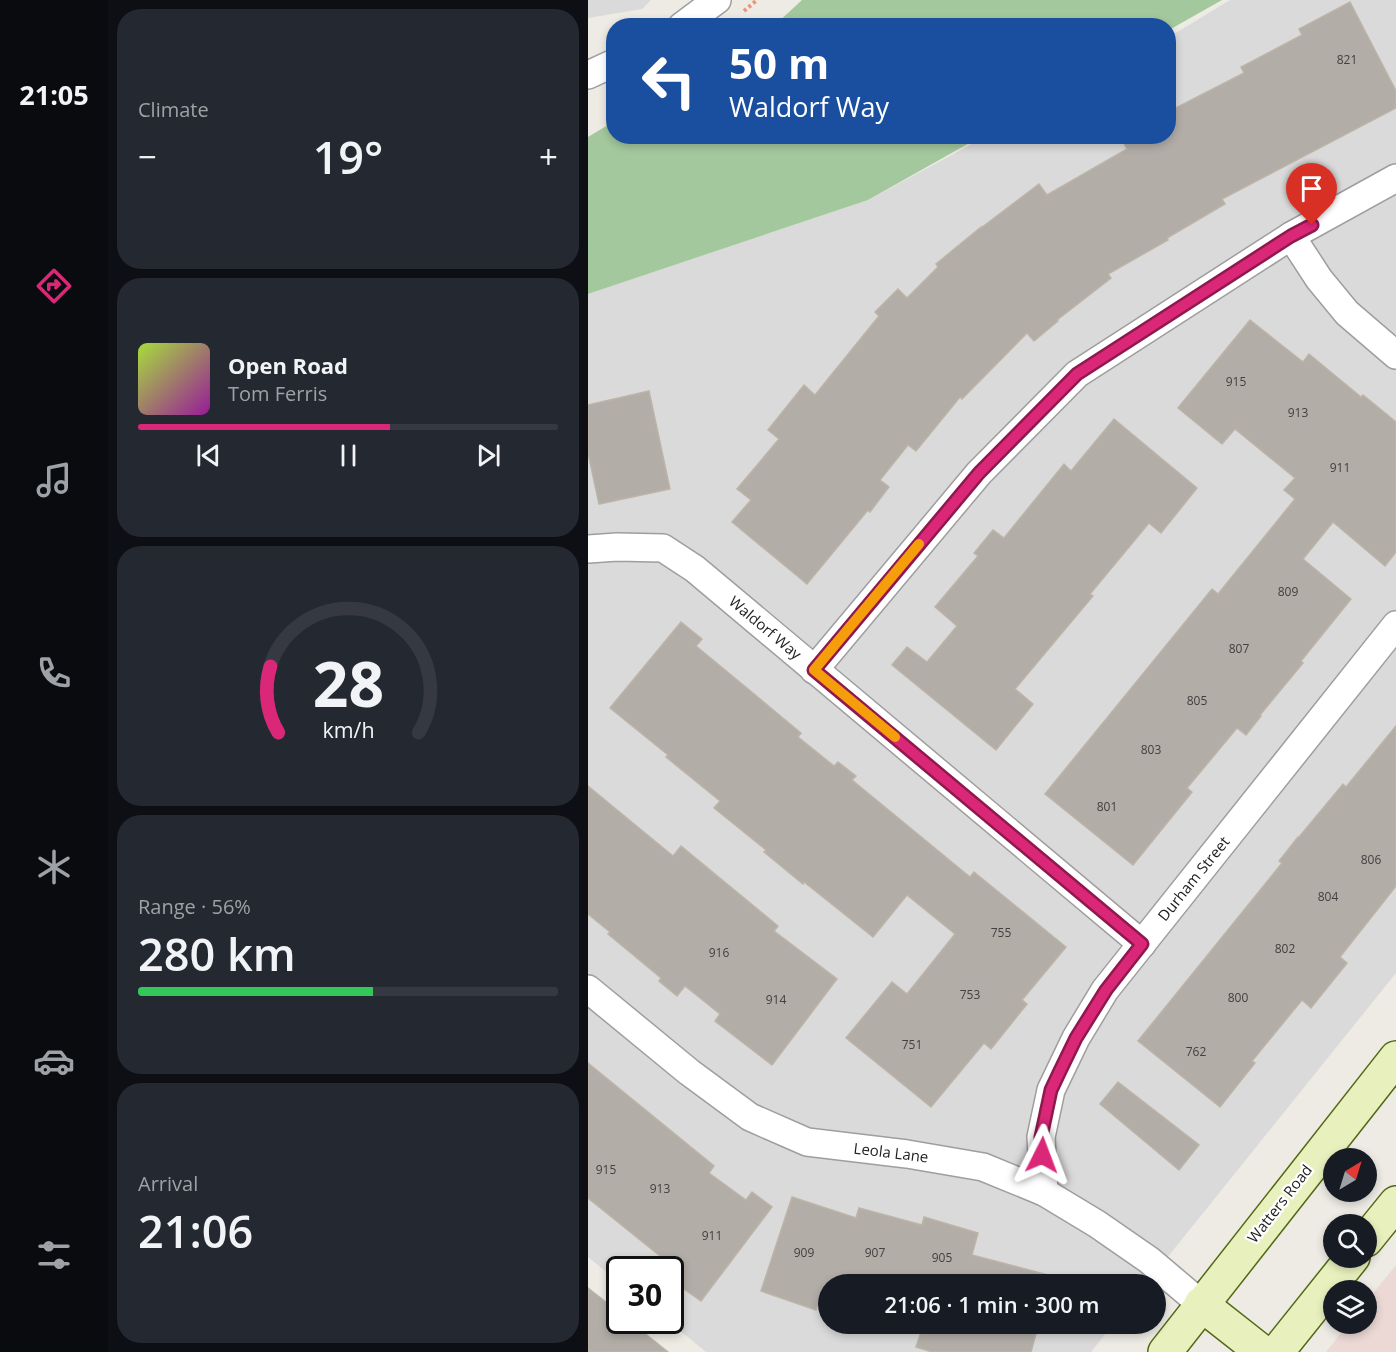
<!DOCTYPE html>
<html lang="en">
<head>
<meta charset="utf-8">
<style>
	body { margin:0; font-family:"Open Sans",sans-serif; background:#242831; color:#f1f3f6; height:100vh; display:flex; flex-direction:column; font-size:22px; white-space:nowrap }
	* { box-sizing:border-box; margin:0 }
	p { font-size:20px; color:#9ea1a6 }
	.icon { flex:none; width:33px; height:33px; fill:none; stroke:currentColor; stroke-width:2; stroke-linecap:round; stroke-linejoin:round }
	.map { position:relative; flex:1; overflow:hidden }
	.drawer { display:flex; flex-direction:column; gap:9px; padding:9px; background:#0d0f14; width:480px }
	.drawer>* { flex:none }
	.guide { position:absolute; left:18px; top:18px; width:570px; height:126px; border-radius:24px; box-shadow:0 3px 9px #0003; background:#1a4fa0; color:#fff; overflow:hidden }
	.needle { width:39px; rotate:38deg }
	.controls { position:absolute; left:735px; top:1148px; display:grid; gap:12px }
	.controls a { display:grid; place-items:center; width:54px; height:54px; border-radius:50%; background:#171b24; box-shadow:0 3px 9px #0003; font-size:30px }
	.speed { position:absolute; left:18px; top:1256px; display:flex; gap:12px; font-size:30px; font-weight:700; text-align:center }
	.speed>* { display:grid; place-content:center; width:78px; height:78px; border-radius:50%; background:#171b24; box-shadow:0 3px 9px #0003; line-height:1 }
	.speed .limit { border:3px solid #111; border-radius:9px; background:#fff; color:#111 }
	.pin { position:absolute; display:grid; place-items:center; width:51px; height:51px; color:#fff; margin:-62px -26px; border-radius:50% 50% 50% 0; rotate:-45deg; box-shadow:0 0 6px #0007 }
	.pin .icon { rotate:45deg }
	.me { position:absolute; width:66px; margin:-33px; rotate:3deg; stroke-linejoin:round; filter:drop-shadow(0 0 4px #0008) }
	.turn { display:flex; align-items:center; gap:21px; height:126px; padding:0 24px; font-size:27px }
	.turn .icon { width:78px; height:78px; stroke-width:2.5 }
	.turn b { display:block; font-size:42px; line-height:51px }
	.big { font-size:45px; font-weight:600; line-height:1.1 }
	.drawer .widget { flex:1; display:flex; flex-direction:column; justify-content:center; gap:9px; min-width:0; padding:0 21px; border-radius:24px; background:#242831 }
	.drawer .dial { align-items:center; gap:0 }
	.dial svg { height:156px; overflow:visible; fill:none; stroke:#363941; stroke-width:7; stroke-linecap:round; text-anchor:middle }
	.dial text { fill:#f1f3f6; stroke:none }
	.song { display:flex; align-items:center; gap:18px }
	.cover { width:72px; height:72px; border-radius:9px; background:linear-gradient(135deg,hsl(80 70% 55%),hsl(300 70% 35%)) }
	.played { height:6px; border-radius:3px; background:linear-gradient(90deg,#db2777 60%,#363941 60%) }
	.keys { display:flex; justify-content:space-around; direction:ltr }
	.heat { display:flex; justify-content:space-between; align-items:center; font-size:33px; direction:ltr }
	.charge { height:9px; border-radius:4px; background:linear-gradient(90deg,#34c759 56%,#363941 0) }
	.trip { position:absolute; left:230px; top:1274px; width:348px; height:60px; border-radius:30px; background:#171b24; box-shadow:0 3px 9px #0003; font-weight:600; line-height:60px; text-align:center }
	main { display:flex; flex:1; min-height:0 }
	.tabs { display:flex; flex-direction:column; width:108px; justify-content:space-around; align-items:center; background:#090b0e; color:#9ea1a6 }
	.tabs .icon { width:42px; height:42px }
	.tabs .current { color:#db2777 }
	.tabs b { font-size:27px; color:#f1f3f6 }
	.map>svg:first-child { display:block }
	.residential { fill:#dbdada }
	.commercial { fill:#ecd9d5 }
	.forest { fill:#a4c89e }
	.building { fill:#b2ada7; stroke:#bdb4a8; stroke-width:1.5 }
	.lines { fill:none; stroke-linecap:round; stroke-linejoin:round }
	.minor-casing { stroke:#9e9e9e; stroke-width:30 }
	.secondary-casing { stroke:#526712; stroke-width:36 }
	.path { stroke:#e9947a; stroke-width:4; stroke-dasharray:3 3; stroke-linecap:butt }
	.minor { stroke:#fff; stroke-width:27 }
	.secondary { stroke:#e8f1be; stroke-width:33 }
	.route-casing { stroke:#8e194d; stroke-width:15 }
	.route { stroke:#db2777; stroke-width:10 }
	.slow { stroke:#f59e0b; stroke-width:10 }
	.labels { text-anchor:middle; stroke-width:4.5; stroke-linejoin:round; paint-order:stroke }
	.number-label { font-size:12px; fill:#424140 }
	.street-label { font-size:15px; fill:#1d1d1d; stroke:#fff }
</style>
</head>
<body>
<main>
<nav class="tabs">
<b>21:05</b>
<svg class="icon current" aria-label="directions" viewBox="0 0 24 24"><path d="M12 3l9 9-9 9-9-9zM9 14v-3h6M13 9l2 2-2 2"/></svg>
<svg class="icon" aria-label="music" viewBox="0 0 24 24"><path d="M9 18V5l10-2v13"/><circle cx="6" cy="18" r="3"/><circle cx="16" cy="16" r="3"/></svg>
<svg class="icon" aria-label="phone" viewBox="0 0 24 24"><path d="M5 4h4l2 5-3 2q2 4 5 5l2-3 5 2v4C11 20 4 13 5 4z"/></svg>
<svg class="icon" aria-label="climate" viewBox="0 0 24 24"><path d="M12 3v18M4 7l16 10M4 17L20 7"/></svg>
<svg class="icon" aria-label="car" viewBox="0 0 24 24"><path d="M5 17H2v-5l4-1 3-4h7l3 4 3 1v5h-3M9 17h6M6 11h13"/><circle cx="7" cy="17" r="2"/><circle cx="17" cy="17" r="2"/></svg>
<svg class="icon" aria-label="filters" viewBox="0 0 24 24"><path d="M4 7h16M4 17h16"/><circle cx="9" cy="7" r="2"/><circle cx="15" cy="17" r="2"/></svg>
</nav>
<section class="drawer">
<div class="widget"><p>Climate</p>
<div class="heat"><a>−</a><b class="big">19°</b><a>+</a></div>
</div>
<div class="widget">
<div class="song"><i class="cover"></i><div><b>Open Road</b><p>Tom Ferris</p></div></div>
<div class="played"></div>
<div class="keys"><svg class="icon" aria-label="previous" viewBox="0 0 24 24"><path d="M18 5L8 12l10 7zM5 5v14"/></svg><svg class="icon" aria-label="pause" viewBox="0 0 24 24"><path d="M8 5v14M16 5v14"/></svg><svg class="icon" aria-label="next" viewBox="0 0 24 24"><path d="M6 5l10 7-10 7zM19 5v14"/></svg></div>
</div>
<div class="widget dial"><svg viewBox="0 0 100 80">
<path d="M14 69A42 42 0 1 1 86 69"/>
<path d="M14 69A42 42 0 0 1 10 35" stroke="#db2777"/>
<text x="50" y="56" font-size="32" font-weight="700">28</text>
<text x="50" y="72" font-size="11">km/h</text>
</svg></div>
<div class="widget"><p>Range · 56%</p><b class="big">280 km</b><div class="charge"></div></div>
<div class="widget"><p>Arrival</p><b class="big">21:06</b></div>
</section>
<div class="map">
<svg width="808" height="1352" viewBox="0 0 808 1352">
	<rect width="100%" height="100%" fill="#edebe4"/>
	<!-- residential -->
	<g class="residential">
		<path d="M0,0H63L54,9L0,18Z"/>
		<path d="M642,0H808V973L558,1284H240V1323H526L503,1352H118L79,1320H82V1269H32L31,1282L0,1257V294L280,200L397,137L580,136L581,37Z"/>
	</g>
	<!-- commercial -->
	<path class="commercial" d="M808,1265V1352H738L761,1323H778L779,1301Z"/>
	<!-- forest -->
	<g class="forest">
		<path d="M214,0H634L581,30L580,26L187,25Z"/>
		<path d="M25,122L26,136L392,137L280,200L0,294V137Z"/>
	</g>
	<!-- building -->
	<g class="building">
		<path d="M762,2L808,91V108L634,199L637,204L579,238L580,240L520,274L523,278L469,320L470,321L446,341L439,333L374,399L372,397L328,451L320,445L292,480L301,487L282,512L280,510L219,584L144,522L163,500L149,489L191,439L180,430L216,385L227,395L291,316L287,312L310,289L319,298L350,267L348,264L393,227V228L451,184L459,195L539,149L532,136H580V112L656,73L653,67L714,35L711,29Z"/>
		<path d="M662,320L715,362L721,354L773,397L775,395L808,422V552L797,566L745,522L715,559L763,599L713,661L715,663L672,715L673,716L658,735L649,728L599,788L604,792L545,865L457,794L624,589L630,594L707,499L696,490L707,478L647,429L634,444L590,408Z"/>
		<path d="M61,391L82,489L11,504L0,453V405Z"/>
		<path d="M526,419L609,488L573,533L561,523L502,594L505,596L427,689L445,704L408,750L304,665L319,647L339,662L369,626L347,607L390,556L386,553L405,530L416,538L476,464L483,471Z"/>
		<path d="M93,622L114,639L108,646L213,733L210,737L246,766L250,762L268,776L264,780L382,877L386,872L478,947L434,1000L439,1004L403,1049L396,1043L343,1107L258,1038L304,982L319,994L367,934L319,895L285,937L216,882L215,884L176,852L178,850L126,808L132,801L78,757L80,755L22,708Z"/>
		<path d="M808,726V886L752,957L759,963L723,1008L714,1000L664,1061L667,1063L632,1107L550,1041L694,863L691,861L710,837H711L755,784L758,787Z"/>
		<path d="M0,786L85,856L93,846L190,926L186,931L249,979L184,1065L127,1021L132,1014L97,986L89,996L71,981L73,978L20,934L22,932L0,914Z"/>
		<path d="M0,1063L126,1166L121,1173L158,1200L164,1192L184,1207L113,1301L82,1279V1269H70L65,1265L72,1256L0,1198Z"/>
		<path d="M530,1082L611,1145L591,1170L512,1104Z"/>
		<path d="M204,1197L268,1218L271,1208L334,1225L336,1217L390,1233L384,1255L464,1276L462,1284H240V1299L232,1297L228,1310L173,1291Z"/>
		<path d="M0,1288L32,1313V1320H40L80,1352H0Z"/>
		<path d="M325,1323H451L443,1352H344L328,1347L335,1326Z"/>
	</g>
	<g class="lines">
		<defs>
			<g id="minor">
				<path d="M94,26L129,0"/>
				<path d="M0,75L26,63"/>
				<path d="M703,236L731,279L759,313L808,355"/>
				<path d="M0,549L29,547L75,548L107,569L554,944"/>
				<path d="M226,670L391,473L489,374L703,236L808,178"/>
				<path d="M0,989L101,1072L162,1117L219,1142L319,1154L395,1167L456,1192L509,1224L561,1260L613,1304"/>
				<path d="M456,1192L453,1137L463,1090L488,1038L517,990L808,625"/>
			</g>
			<g id="secondary">
				<path d="M778,1240L808,1203"/>
				<path d="M613,1304L674,1352"/>
				<path d="M577,1352L808,1058"/>
				<path d="M689,1352L765,1257"/>
			</g>
		</defs>
		<!-- minor casing -->
		<use href="#minor" class="minor-casing"/>
		<!-- secondary casing -->
		<use href="#secondary" class="secondary-casing"/>
		<!-- path -->
		<path class="path" d="M156,11L169,0"/>
		<!-- minor -->
		<use href="#minor" class="minor"/>
		<!-- secondary -->
		<use href="#secondary" class="secondary"/>
	</g>
	<g class="lines">
		<defs>
			<path id="route" d="M454,1155L453,1137L463,1090L471,1073L488,1038L518,990L554,944L226,670L391,473L489,374L703,236L724,225"/>
		</defs>
		<!-- route casing -->
		<use href="#route" class="route-casing"/>
		<!-- route -->
		<use href="#route" class="route"/>
		<!-- slow -->
		<path class="slow" d="M307,737L226,670L331,544"/>
	</g>
	<g class="labels">
		<!-- number labels -->
		<g class="number-label">
			<text x="759" y="64">821</text>
			<text x="648" y="386">915</text>
			<text x="710" y="417">913</text>
			<text x="752" y="472">911</text>
			<text x="700" y="596">809</text>
			<text x="651" y="653">807</text>
			<text x="609" y="705">805</text>
			<text x="563" y="754">803</text>
			<text x="519" y="811">801</text>
			<text x="783" y="864">806</text>
			<text x="740" y="901">804</text>
			<text x="413" y="937">755</text>
			<text x="697" y="953">802</text>
			<text x="131" y="957">916</text>
			<text x="382" y="999">753</text>
			<text x="650" y="1002">800</text>
			<text x="188" y="1004">914</text>
			<text x="324" y="1049">751</text>
			<text x="608" y="1056">762</text>
			<text x="18" y="1174">915</text>
			<text x="72" y="1193">913</text>
			<text x="124" y="1240">911</text>
			<text x="216" y="1257">909</text>
			<text x="287" y="1257">907</text>
			<text x="354" y="1262">905</text>
		</g>
		<!-- street labels -->
		<g class="street-label">
			<text transform="translate(177 628) rotate(40)" y="5">Waldorf Way</text>
			<text transform="translate(606 879) rotate(-51)" y="5">Durham Street</text>
			<text transform="translate(303 1153) rotate(7)" y="5">Leola Lane</text>
			<text transform="translate(692 1204) rotate(-52)" y="5">Watters Road</text>
		</g>
	</g>
</svg>
<div class="controls">
<a><svg class="needle" viewBox="-14 -14 28 28"><path d="M0-13l5 13h-10z" fill="#e53935"/><path d="M0 13l5-13h-10z" fill="#9ea1a6"/></svg></a>
<a><svg class="icon" aria-label="search" viewBox="0 0 24 24"><circle cx="10" cy="10" r="6"/><path d="M15 15l6 6"/></svg></a>
<a><svg class="icon" aria-label="layers" viewBox="0 0 24 24"><path d="M12 4l9 5-9 5-9-5zM3 14l9 5 9-5"/></svg></a>
</div>
<div class="speed"><div class="limit">30</div></div>
<div class="pin" style="left:724px;top:225px;background:#d93025"><svg class="icon" aria-label="arrive" viewBox="0 0 24 24"><path d="M6 21V4h12l-3 4 3 4H6"/></svg></div>
<svg class="me" style="left:454px;top:1155px" viewBox="-20 -20 40 40"><path d="M0-17L14 15 0 8-14 15z" fill="#db2777" stroke="#fff" stroke-width="4"/></svg>
<div class="trip">21:06 · 1 min · 300 m</div>
<div class="guide">
<div class="turn"><svg class="icon" aria-label="left" viewBox="0 0 24 24"><path d="M17 20v-9H6M10 6l-5 5 5 5"/></svg><div><b>50 m</b>Waldorf Way</div></div>
</div>
</div>
</main>
</body>
</html>
